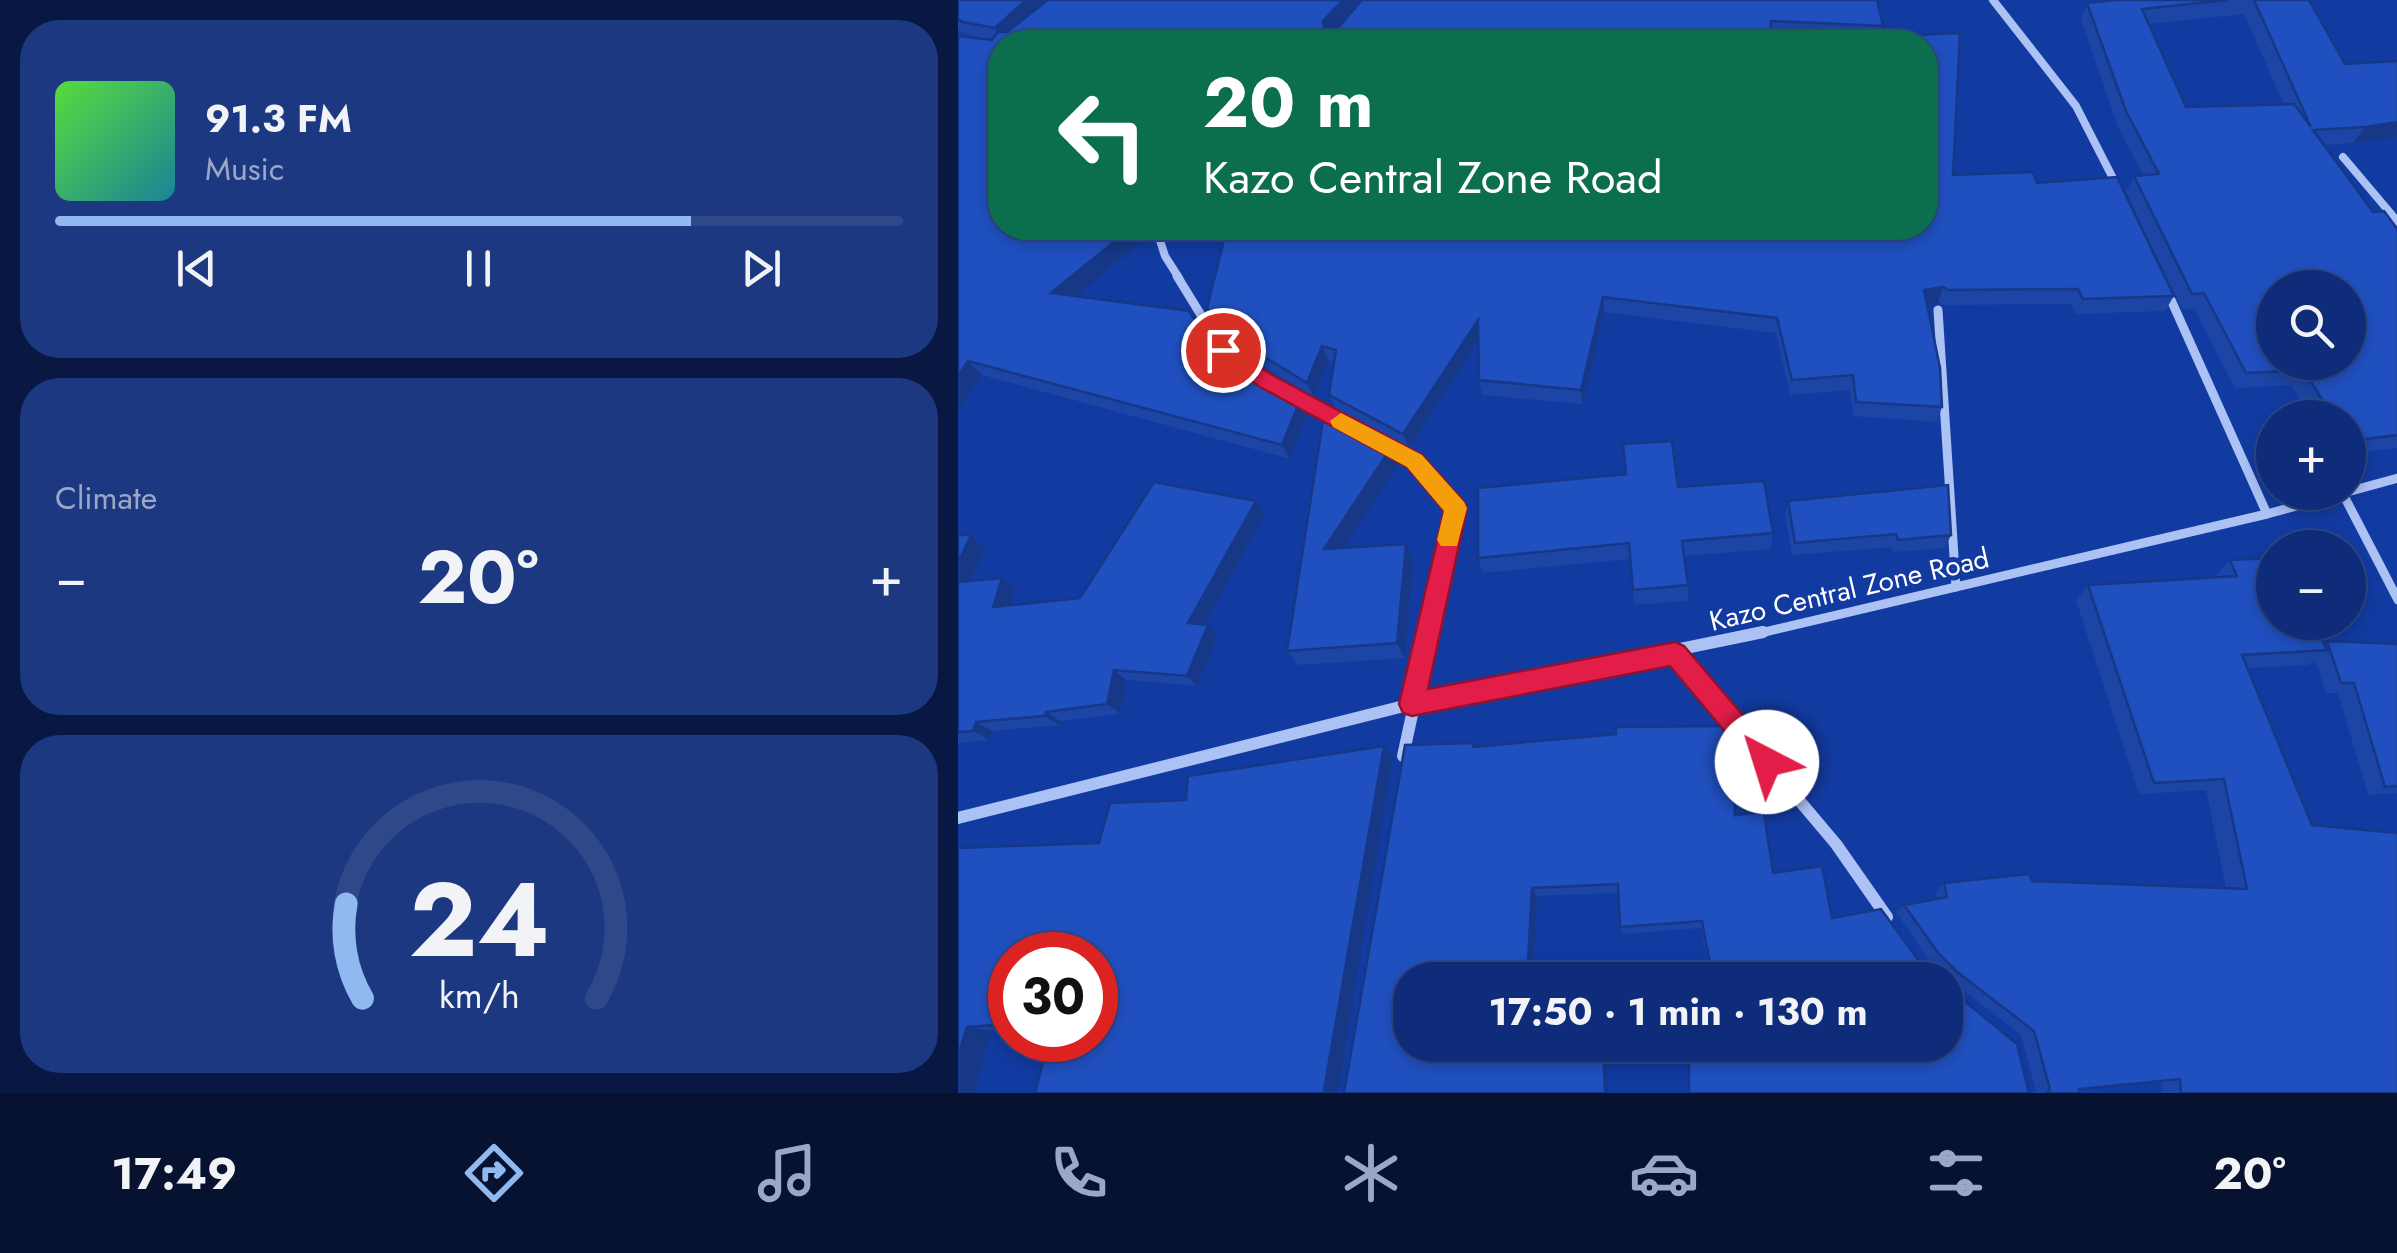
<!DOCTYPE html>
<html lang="en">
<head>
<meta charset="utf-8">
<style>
	body { margin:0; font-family:Jost,sans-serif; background:#1c3880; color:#f1f3f6; height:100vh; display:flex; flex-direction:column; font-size:38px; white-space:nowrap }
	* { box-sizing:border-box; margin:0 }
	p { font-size:32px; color:#9ba7c6 }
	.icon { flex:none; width:55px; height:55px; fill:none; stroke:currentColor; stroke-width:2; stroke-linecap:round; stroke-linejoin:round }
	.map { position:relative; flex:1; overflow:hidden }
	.side { display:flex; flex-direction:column; gap:20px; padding:20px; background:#081843; width:958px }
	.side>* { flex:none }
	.banner { position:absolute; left:30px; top:30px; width:950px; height:210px; border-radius:40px; box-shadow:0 5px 15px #0003,0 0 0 2px #2e488a; background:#0b6e4f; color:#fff; overflow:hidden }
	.fabs { position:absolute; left:1298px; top:270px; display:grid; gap:20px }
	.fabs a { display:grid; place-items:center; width:110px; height:110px; border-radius:50%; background:#0e2c79; box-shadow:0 5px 15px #0003,0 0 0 2px #2e488a; font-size:50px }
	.speed { position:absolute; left:30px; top:932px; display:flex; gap:20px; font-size:50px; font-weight:700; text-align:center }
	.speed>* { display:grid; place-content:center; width:130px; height:130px; border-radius:50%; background:#0e2c79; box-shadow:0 5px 15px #0003,0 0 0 2px #2e488a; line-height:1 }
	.speed .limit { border:15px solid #d22; background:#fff; color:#111 }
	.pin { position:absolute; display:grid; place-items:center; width:85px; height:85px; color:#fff; margin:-42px; border:5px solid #fff; border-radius:50%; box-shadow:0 2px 10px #0007 }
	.me { position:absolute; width:110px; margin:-55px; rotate:320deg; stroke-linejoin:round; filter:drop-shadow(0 0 8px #0008) }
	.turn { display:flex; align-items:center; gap:35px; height:210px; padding:0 50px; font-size:45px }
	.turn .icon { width:130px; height:130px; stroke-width:2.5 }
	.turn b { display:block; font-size:70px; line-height:85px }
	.big { font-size:75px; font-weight:700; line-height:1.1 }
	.side .card { flex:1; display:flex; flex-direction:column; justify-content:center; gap:15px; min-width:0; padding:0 35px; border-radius:40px; background:#1c3880 }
	.side .dial { align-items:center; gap:0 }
	.dial svg { height:260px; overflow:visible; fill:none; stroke:#2e488a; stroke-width:7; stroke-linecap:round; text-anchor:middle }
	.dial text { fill:#f1f3f6; stroke:none }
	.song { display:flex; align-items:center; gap:30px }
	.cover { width:120px; height:120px; border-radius:15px; background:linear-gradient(135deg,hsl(110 70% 55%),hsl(190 70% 35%)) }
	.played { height:10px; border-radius:5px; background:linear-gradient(90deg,#90b9f0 75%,#2e488a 75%) }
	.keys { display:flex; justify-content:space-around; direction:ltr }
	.heat { display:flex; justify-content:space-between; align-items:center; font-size:55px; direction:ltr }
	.trip { position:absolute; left:435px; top:962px; width:570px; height:100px; border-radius:40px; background:#0e2c79; box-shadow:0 5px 15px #0003,0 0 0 2px #2e488a; font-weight:700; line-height:100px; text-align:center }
	.dock { display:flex; height:160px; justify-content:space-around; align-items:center; background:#061230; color:#9ba7c6 }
	.dock .icon { width:70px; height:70px }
	.dock .active { color:#90b9f0 }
	.dock b { font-size:45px; color:#f1f3f6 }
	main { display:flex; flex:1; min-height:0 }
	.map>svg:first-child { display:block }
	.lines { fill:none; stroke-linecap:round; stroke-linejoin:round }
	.street-far2 { stroke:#acc2f5; stroke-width:8 }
	.street-far1 { stroke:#acc2f5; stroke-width:9 }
	.street { stroke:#acc2f5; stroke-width:12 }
	.wall { fill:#1c45a5; fill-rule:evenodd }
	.shaded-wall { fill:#163886 }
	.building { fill:#2050c0; stroke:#163886; stroke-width:2.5; fill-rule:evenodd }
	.route { fill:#e11d48; stroke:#92132f; stroke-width:2.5 }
	.slow { fill:#f59e0b }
	.labels { text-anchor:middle; stroke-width:10; stroke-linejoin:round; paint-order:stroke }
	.street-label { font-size:28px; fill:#fff; stroke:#123ba1 }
</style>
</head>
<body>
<main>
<section class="side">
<div class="card">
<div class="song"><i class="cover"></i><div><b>91.3 FM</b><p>Music</p></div></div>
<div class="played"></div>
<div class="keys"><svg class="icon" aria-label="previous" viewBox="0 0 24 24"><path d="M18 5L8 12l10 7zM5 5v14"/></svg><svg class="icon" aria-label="pause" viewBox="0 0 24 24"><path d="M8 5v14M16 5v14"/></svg><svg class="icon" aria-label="next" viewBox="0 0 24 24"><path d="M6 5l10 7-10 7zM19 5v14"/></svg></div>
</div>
<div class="card"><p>Climate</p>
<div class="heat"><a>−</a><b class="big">20°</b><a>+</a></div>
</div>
<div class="card dial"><svg viewBox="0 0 100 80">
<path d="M14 69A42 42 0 1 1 86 69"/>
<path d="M14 69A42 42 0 0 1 9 40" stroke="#90b9f0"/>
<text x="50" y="56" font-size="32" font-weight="700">24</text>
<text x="50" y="72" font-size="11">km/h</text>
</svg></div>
</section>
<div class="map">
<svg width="1440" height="1093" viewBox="0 0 1440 1093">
	<rect width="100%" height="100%" fill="#123ba1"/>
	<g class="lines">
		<!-- street-far2 -->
		<g class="street-far2">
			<path d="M1035,0L1118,106L1161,190"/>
			<path d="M1385,157L1440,222"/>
			<path d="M198,228L207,256L221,278"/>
		</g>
		<!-- street-far1 -->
		<g class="street-far1">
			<path d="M219,276L265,351L280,361"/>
			<path d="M1209,291L1309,514"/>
			<path d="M980,310L998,587"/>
			<path d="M332,394L374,417"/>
			<path d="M429,446L457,461L498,509L471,635"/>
			<path d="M1385,494L1440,600"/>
			<path d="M794,635L1309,514L1440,478"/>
		</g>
		<!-- street -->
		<g class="street">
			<path d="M717,653L878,844L929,917"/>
			<path d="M445,756L472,632"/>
			<path d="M0,818L454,704L805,632"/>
		</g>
	</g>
	<!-- wall -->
	<g class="wall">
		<path d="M0,0H404L376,31L404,0L925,26L922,42L813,37L42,42V228H193L192,235L118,296L252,343L343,398L350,413L332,459L24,375L0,412V36L15,38L1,30L0,31Z"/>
		<path d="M1143,0H1351L1387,64L1440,61V137L1395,143L1366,145L1415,212L1440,230V448L1390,454V418H1353L1333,385L1277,388L1236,309L1224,310L1168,192L1176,176L1185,175L1160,127L1123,19L1129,3L1144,1ZM1286,14L1326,105L1228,107L1191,24Z"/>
		<path d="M995,175L1079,183L1216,296L1207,311L1117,314L1113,304L986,305L980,302L969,304L984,407L979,422L895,416L892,390L832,395L818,333L646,312L625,404L524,395L521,380L520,341L451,448L378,409L371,395L376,362L371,361L356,397L271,345L249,308L968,228Z"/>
		<path d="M435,445L442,462L386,548L448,544L455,560L447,658L340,665L329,651Z"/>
		<path d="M720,487L815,533L813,549L726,556L730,585V601L676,605L672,559L525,573L520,558Z"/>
		<path d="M830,501L993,535L987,548L935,552L934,547L834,555L827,515Z"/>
		<path d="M307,514L246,625L260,636L239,686L168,680L162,714L102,721L101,725L34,731L31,740L0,743V535L27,547L12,581L58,589L53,605L122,598Z"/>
		<path d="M1272,560L1366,643L1369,641L1440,644V793L1410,795L1380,693H1368L1357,660L1350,665L1290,668L1440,1093H1204L1203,1081L1121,1090L1122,1093H1076L1078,1091L1063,1035L988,977L971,960L938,912L946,905L979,899L977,892L986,883L1074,881L1268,888L1248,790L1181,794L1118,600L1130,585L1257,578V576Z"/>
		<path d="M515,743L517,747L777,815L815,873L874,918L966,968L980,980H753L743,928L664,934L662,927L660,893L579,896L575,980H452L572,1045L571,1055L648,1050L386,1093Z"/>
		<path d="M435,758L380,1093H77L138,1040L52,955V1030L34,1031L16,1093L0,848L141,843L228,800Z"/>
	</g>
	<!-- shaded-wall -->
	<g class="shaded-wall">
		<path d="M68,0H95L46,42L37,28Z"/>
		<path d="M385,0H404L370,37L367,32L365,21Z"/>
		<path d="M1440,122V137L1395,143L1407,127Z"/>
		<path d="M173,228H193L192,235L104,308L93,293Z"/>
		<path d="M985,287L980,302L962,306L966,290Z"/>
		<path d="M645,297L646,312L625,404L623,390Z"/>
		<path d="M520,320L524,335L451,448L445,434Z"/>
		<path d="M364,346L371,361L356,397L349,383Z"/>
		<path d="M10,361L24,375L0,412V376Z"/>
		<path d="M343,398L350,413L332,459L324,445Z"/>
		<path d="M435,445L442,462L375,565L366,549Z"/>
		<path d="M298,501L307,514L241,634L230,623Z"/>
		<path d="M13,535L27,547L7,594L0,589V563Z"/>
		<path d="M448,544L455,560L447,658L439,643Z"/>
		<path d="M44,578L58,589L49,618L35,607Z"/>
		<path d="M250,625L260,636L239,686L229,676Z"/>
		<path d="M156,670L168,680L162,714L149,704Z"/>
		<path d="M88,712L102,721L101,725L87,716Z"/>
		<path d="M18,722L34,731L31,740L15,731Z"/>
		<path d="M426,746L435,758L380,1093H367L366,1090Z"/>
		<path d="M574,888L579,896L575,980H569Z"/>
		<path d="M9,1027L34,1031L16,1093H0V1056Z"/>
		<path d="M566,1045H572L571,1059L566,1056Z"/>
		<path d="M645,1047L648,1050L650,1093H647Z"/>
	</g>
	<!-- building -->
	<g class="building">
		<path d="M0,0H68L37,28L5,22L0,19Z"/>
		<path d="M90,0H385L365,21L367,32L377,31L404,0H919L925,26L813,21V42H42V228H173L93,293L231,311L252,343L343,398L324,445L10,361L0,376V36L34,40L40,32H49Z"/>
		<path d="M1158,0H1270L1184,9L1228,107L1336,104L1353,127L1296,0H1351L1387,64L1440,61V122L1407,127L1355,130L1415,212L1426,211L1440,230V435L1390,441V418H1375L1346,370L1288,373L1246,293L1234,294L1176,176L1201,174L1168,111L1129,3ZM1315,288H1390V362H1315Z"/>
		<path d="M1002,33L995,175L1075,172L1079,183L1159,177L1216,296L1125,299L1120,289L991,290L985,287L966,290L982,368L984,407L898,402L895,375L834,380L819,318L645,297L623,390L521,380L520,320L445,434L371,395L378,350L364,346L349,383L263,330L249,308L269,228H968V42H936L937,36Z"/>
		<path d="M367,408L435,445L366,549L448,544L439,643L329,651Z"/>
		<path d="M714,441L720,487L806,481L815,533L724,541L730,585L675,590L671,543L520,558V488L668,474L665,444Z"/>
		<path d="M196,482L298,501L230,623L250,625L229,676L156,670L149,704L88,712L87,716L18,722L15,731L0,732V582L44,578L35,607L122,598Z"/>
		<path d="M990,485L993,535L940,540L938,534L837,543L830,501Z"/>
		<path d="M0,535H13L0,563Z"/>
		<path d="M1315,558V622H1356L1369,650L1284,655L1354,825L1440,833V1093H1223L1222,1079L1121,1089L1122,1093H1089L1092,1089L1076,1031L998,971L981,954L946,905L989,897L986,883L1071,874L1074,881L1289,889L1266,779L1196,783L1130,585L1279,576L1272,560Z"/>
		<path d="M1369,641L1440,644V786L1427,787L1396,683H1383Z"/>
		<path d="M774,726L777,815L806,812L815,873L864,866L874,918L923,909L966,968L980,980H755L744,921L662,927L660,884L574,888L569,980H452V1045H566V1056L645,1047L647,1093H386L447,745L515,743V747L658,734V727Z"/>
		<path d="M426,746L366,1090L367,1093H77L91,1040H138V955H52V1024L9,1027L0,1056V848L141,843L152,803L228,800L230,776Z"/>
		<path d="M988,986L1059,1044L1071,1093H731V1045H988Z"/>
	</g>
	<!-- route -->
	<path class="route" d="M265,343L316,376L464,455L506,502L509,508L470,689L717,642L726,646L818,754L822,762L818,771L809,775L800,771L712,666L454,716L445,713L441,704L486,511L449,467L302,387L258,356V345Z"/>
	<!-- slow -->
	<path class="slow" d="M383,413L464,455L506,502L509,508L499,546H483L479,540L486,511L449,467L375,427L372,421Z"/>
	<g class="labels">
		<!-- street labels -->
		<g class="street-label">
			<text transform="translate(891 589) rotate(-13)" y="10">Kazo Central Zone Road</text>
		</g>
	</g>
</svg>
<div class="fabs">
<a><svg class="icon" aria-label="search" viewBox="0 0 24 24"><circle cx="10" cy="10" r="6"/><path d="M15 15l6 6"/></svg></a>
<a>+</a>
<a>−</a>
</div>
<div class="speed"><div class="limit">30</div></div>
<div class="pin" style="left:265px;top:350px;background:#d93025"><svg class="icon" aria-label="arrive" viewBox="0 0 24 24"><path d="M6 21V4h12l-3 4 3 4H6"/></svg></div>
<svg class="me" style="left:809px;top:762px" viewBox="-20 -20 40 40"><circle r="19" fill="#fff"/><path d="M0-13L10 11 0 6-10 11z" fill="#e11d48"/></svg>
<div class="trip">17:50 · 1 min · 130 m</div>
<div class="banner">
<div class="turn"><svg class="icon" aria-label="left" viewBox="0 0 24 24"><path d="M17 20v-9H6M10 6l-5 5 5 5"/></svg><div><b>20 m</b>Kazo Central Zone Road</div></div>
</div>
</div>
</main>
<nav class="dock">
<b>17:49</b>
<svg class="icon active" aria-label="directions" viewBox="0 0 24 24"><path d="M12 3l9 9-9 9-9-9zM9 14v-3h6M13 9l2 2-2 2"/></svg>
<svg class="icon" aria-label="music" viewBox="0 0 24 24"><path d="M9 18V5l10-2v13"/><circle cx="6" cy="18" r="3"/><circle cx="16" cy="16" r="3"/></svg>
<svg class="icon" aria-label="phone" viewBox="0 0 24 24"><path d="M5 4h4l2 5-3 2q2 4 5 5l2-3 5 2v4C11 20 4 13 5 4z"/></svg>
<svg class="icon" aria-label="climate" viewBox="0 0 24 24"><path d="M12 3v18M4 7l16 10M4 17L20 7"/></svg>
<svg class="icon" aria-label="car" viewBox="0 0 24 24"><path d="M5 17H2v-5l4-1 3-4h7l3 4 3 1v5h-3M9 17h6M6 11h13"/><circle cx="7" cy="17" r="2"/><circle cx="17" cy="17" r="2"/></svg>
<svg class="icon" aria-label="filters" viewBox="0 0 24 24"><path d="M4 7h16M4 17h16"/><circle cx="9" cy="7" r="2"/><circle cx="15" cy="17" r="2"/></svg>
<b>20°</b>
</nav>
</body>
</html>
